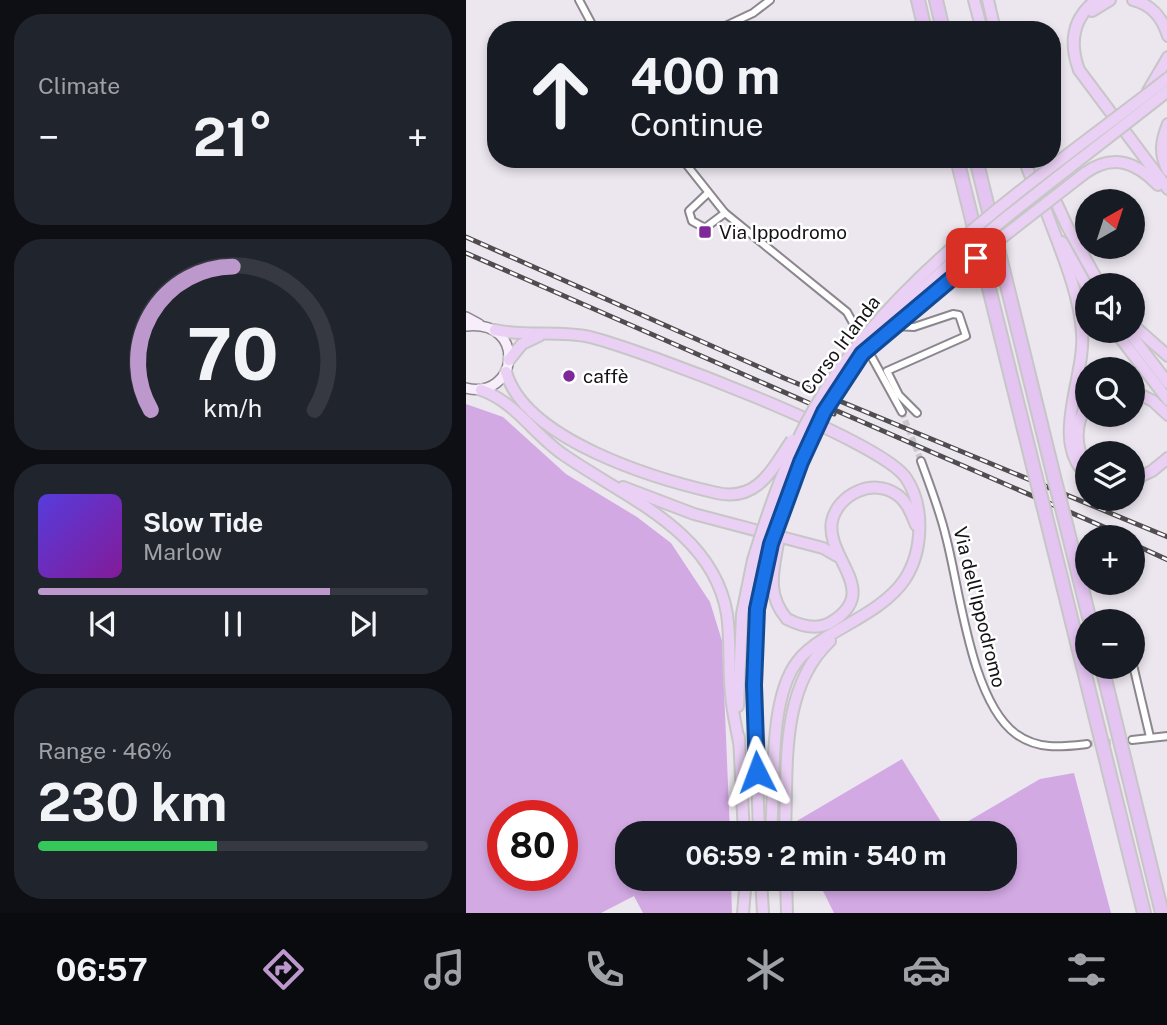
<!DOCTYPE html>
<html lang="en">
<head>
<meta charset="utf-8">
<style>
	body { margin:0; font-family:"Public Sans",sans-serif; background:#20242c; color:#f1f3f6; height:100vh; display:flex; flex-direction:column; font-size:26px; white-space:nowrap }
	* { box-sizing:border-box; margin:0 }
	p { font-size:23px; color:#9ea1a6 }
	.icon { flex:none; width:38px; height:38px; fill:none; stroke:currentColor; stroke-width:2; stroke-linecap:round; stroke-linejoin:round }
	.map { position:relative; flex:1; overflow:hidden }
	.panel { display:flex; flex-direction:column; gap:14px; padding:14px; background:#0d0f14; width:466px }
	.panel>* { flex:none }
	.top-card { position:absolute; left:21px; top:21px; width:574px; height:147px; border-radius:28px; box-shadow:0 4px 10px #0003; background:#171b24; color:#f1f3f6; overflow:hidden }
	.needle { width:46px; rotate:39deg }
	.fabs { position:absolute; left:609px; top:189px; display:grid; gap:14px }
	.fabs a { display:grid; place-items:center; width:70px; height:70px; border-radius:50%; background:#171b24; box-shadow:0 4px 10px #0003; font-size:35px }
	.speed { position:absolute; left:21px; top:800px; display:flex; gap:14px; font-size:35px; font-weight:700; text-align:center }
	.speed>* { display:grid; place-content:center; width:91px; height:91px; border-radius:50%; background:#171b24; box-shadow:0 4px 10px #0003; line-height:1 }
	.speed .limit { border:10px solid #d22; background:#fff; color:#111 }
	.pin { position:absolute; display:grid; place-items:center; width:60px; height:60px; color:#fff; margin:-30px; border-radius:14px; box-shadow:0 4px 10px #0006 }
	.me { position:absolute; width:77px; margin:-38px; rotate:357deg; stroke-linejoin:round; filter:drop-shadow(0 0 5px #0008) }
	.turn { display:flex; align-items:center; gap:24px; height:147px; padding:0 28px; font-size:32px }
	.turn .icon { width:91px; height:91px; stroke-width:2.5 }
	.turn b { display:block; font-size:49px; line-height:60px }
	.big { font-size:52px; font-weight:700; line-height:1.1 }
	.panel .widget { flex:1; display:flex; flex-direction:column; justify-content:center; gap:10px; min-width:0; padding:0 24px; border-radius:28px; background:#20242c }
	.panel .dial { align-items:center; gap:0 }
	.dial svg { height:182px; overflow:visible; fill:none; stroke:#363941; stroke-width:7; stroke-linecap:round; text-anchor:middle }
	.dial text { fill:#f1f3f6; stroke:none }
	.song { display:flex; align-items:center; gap:21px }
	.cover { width:84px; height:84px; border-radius:10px; background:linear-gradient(135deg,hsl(250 70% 55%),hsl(290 70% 35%)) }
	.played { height:7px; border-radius:4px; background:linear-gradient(90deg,#bd98cc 75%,#363941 75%) }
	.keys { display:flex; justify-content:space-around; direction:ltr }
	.heat { display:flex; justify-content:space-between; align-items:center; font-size:38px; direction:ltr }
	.charge { height:10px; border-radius:5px; background:linear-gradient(90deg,#34c759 46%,#363941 0) }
	.trip { position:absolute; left:149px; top:821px; width:402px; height:70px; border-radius:28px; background:#171b24; box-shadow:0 4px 10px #0003; font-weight:700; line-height:70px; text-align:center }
	.dock { display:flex; height:112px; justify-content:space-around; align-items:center; background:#090b0e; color:#9ea1a6 }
	.dock .icon { width:49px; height:49px }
	.dock .current { color:#bd98cc }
	.dock b { font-size:32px; color:#f1f3f6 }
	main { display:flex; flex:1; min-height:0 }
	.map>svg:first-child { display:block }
	.green { fill:#d3a9e4; fill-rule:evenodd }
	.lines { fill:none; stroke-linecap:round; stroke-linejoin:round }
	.minor-tunnel { stroke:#ccc6cd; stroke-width:6; stroke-dasharray:6 3; stroke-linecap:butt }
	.minor-casing { stroke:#8c878e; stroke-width:10 }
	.secondary-casing { stroke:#8c878e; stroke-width:12 }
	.trunk-casing { stroke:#c7c6c7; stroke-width:14 }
	.motorway-casing { stroke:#c7c6c7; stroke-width:16 }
	.minor { stroke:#fff; stroke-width:6 }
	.secondary { stroke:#f7edfb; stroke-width:9 }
	.trunk { stroke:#ead0f4; stroke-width:10 }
	.motorway { stroke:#e4c4f1; stroke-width:12 }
	.rail-casing { stroke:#504d51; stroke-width:5 }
	.rail { stroke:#fff; stroke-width:2.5; stroke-dasharray:8; stroke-linecap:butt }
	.trunk-bridge-casing { stroke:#c7c6c7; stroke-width:14; stroke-linecap:butt }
	.motorway-bridge-casing { stroke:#c7c6c7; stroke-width:16; stroke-linecap:butt }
	.trunk-bridge { stroke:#ead0f4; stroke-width:10 }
	.motorway-bridge { stroke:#e4c4f1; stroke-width:12 }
	.route-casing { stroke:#114b97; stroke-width:18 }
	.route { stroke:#1a73e8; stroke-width:12 }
	.poi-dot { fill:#7d2999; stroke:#fff; stroke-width:2.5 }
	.labels { text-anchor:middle; stroke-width:5; stroke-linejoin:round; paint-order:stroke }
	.poi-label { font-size:19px; fill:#141215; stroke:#fff; text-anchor:start }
	.street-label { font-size:19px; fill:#141215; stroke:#fff }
</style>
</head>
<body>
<main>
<section class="panel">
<div class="widget"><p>Climate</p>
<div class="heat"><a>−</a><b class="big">21°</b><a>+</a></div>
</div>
<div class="widget dial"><svg viewBox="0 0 100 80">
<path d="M14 69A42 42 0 1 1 86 69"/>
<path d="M14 69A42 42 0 0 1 50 6" stroke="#bd98cc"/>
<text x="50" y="56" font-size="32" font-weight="700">70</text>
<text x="50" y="72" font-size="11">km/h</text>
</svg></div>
<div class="widget">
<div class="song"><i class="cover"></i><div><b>Slow Tide</b><p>Marlow</p></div></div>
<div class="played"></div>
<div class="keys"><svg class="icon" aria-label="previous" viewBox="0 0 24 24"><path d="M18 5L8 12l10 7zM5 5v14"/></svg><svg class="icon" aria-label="pause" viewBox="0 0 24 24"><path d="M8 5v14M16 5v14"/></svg><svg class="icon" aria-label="next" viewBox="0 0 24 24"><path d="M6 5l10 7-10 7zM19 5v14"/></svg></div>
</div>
<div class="widget"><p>Range · 46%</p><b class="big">230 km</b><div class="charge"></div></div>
</section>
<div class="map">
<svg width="702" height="913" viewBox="0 0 702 913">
	<rect width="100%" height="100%" fill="#ece6ee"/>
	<!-- green -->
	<g class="green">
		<path d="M0,404L37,417L100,474L171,517L205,543L244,602L256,641L264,833H161V878L265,879L266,913H177L168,896L135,913H0ZM37,816H96V875H37Z"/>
		<path d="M436,759L482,833L574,779L608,773L645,913H368L351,879L539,878V833H328L324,825Z"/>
	</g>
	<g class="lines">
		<!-- minor-tunnel -->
		<g class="minor-tunnel">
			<path d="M436,412L455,461"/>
			<path d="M621,744L654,741"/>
		</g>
		<defs>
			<g id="minor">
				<path d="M113,0L129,30"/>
				<path d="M251,30L287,13L304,0"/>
				<path d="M216,159L259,213L381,312L436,412"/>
				<path d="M242,193L223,211L226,221L239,228L259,213"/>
				<path d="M428,326L448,327L487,314L493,315L500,336L421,371L433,395L451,413"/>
				<path d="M455,461C464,486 474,511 480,537C494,590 505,701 550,734C572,750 595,747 621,744"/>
				<path d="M667,665L684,737"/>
				<path d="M666,740L702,736"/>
			</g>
			<g id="secondary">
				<path d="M0,317L13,324"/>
				<path d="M0,326C62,319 52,401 0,388"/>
			</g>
			<g id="trunk">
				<path d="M508,0L516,30"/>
				<path d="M522,0L529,30"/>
				<path d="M630,0C606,19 603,43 613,70L702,189"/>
				<path d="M667,0C686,5 696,17 702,36"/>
				<path d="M626,11L644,0"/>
				<path d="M682,91L702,57"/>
				<path d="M702,124C695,141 693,154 702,171"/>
				<path d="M558,159L564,175"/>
				<path d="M570,159L601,226L634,285"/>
				<path d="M619,173C647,153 670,162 692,185"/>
				<path d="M579,208C593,247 613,290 616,332C620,377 583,440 621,476"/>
				<path d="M596,242L621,287"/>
				<path d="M667,325L702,356"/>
				<path d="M29,330C60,337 93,330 124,337C176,350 415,440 440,478C459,506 457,551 439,579C421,606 386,621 359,638C348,645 338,652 331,662C302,700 309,786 305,833"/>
				<path d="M649,331L702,400"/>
				<path d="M662,331L702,383"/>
				<path d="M43,360L56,344L73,336"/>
				<path d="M40,372C59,440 189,479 251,493"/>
				<path d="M15,390C50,402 68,435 98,455C160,498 247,531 261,614C265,641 262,667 265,694C266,710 270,726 273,742"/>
				<path d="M667,391L687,401L702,415"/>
				<path d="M621,405C609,423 608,448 621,465"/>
				<path d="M667,480L686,471L702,458"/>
				<path d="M157,487L228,514L357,548L371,556"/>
				<path d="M291,609L288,685L293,833"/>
				<path d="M321,619C335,626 353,631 367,621C415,590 359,558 366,521C372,494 407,478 430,494C441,501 445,513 450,525"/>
				<path d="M272,706L276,614L287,560"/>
				<path d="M273,737L278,833"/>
				<path d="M319,833C322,768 313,689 364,641"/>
				<path d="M295,878L297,913"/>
				<path d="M320,878L321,913"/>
				<path d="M277,913L280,878"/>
			</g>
			<g id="motorway">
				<path d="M452,0L459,30"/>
				<path d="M470,0L477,30"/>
				<path d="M491,159L567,466"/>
				<path d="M510,159L588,477"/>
				<path d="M579,513L678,913"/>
				<path d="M601,528L624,621"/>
				<path d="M636,667L696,913"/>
			</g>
		</defs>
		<!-- minor casing -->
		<use href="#minor" class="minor-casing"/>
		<!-- secondary casing -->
		<use href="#secondary" class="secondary-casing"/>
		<!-- trunk casing -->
		<use href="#trunk" class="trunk-casing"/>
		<!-- motorway casing -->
		<use href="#motorway" class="motorway-casing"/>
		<!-- minor -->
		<use href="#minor" class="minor"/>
		<!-- secondary -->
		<use href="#secondary" class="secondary"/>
		<!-- trunk -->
		<use href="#trunk" class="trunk"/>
		<!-- motorway -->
		<use href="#motorway" class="motorway"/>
		<defs>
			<g id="rail">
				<path d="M0,237L318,378L702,537"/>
				<path d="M0,253L368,414"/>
				<path d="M362,407L661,537"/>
				<path d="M667,544L702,560"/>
			</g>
		</defs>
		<!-- rail casing -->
		<use href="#rail" class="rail-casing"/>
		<!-- rail -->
		<use href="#rail" class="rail"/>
		<defs>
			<g id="trunk-bridge">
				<path d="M423,332L489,274L619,173"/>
				<path d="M251,493C292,502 306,469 326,440"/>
				<path d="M312,543C307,571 300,595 321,619"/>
				<path d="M287,560C303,508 321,455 349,407C426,273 581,173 702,78"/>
				<path d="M291,609C307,526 334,442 383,372C426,310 484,263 542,216C595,174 648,133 702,91"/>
			</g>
			<g id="motorway-bridge">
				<path d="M567,466L579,513"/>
				<path d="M588,477L601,528"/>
			</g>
		</defs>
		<!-- trunk-bridge casing -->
		<use href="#trunk-bridge" class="trunk-bridge-casing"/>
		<!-- motorway-bridge casing -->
		<use href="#motorway-bridge" class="motorway-bridge-casing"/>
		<!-- trunk-bridge -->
		<use href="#trunk-bridge" class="trunk-bridge"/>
		<!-- motorway-bridge -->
		<use href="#motorway-bridge" class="motorway-bridge"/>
	</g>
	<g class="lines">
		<defs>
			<path id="route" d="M291,772L288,685L291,609L305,544L335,462L358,412L396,354L510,258"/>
		</defs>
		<!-- route casing -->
		<use href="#route" class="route-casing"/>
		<!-- route -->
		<use href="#route" class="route"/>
	</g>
	<!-- markers -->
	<g class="poi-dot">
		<rect x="232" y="225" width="14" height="14" rx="3.5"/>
		<circle cx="103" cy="376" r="7"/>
	</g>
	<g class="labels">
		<!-- poi labels -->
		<g class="poi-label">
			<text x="253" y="239">Via Ippodromo</text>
			<text x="117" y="383">caffè</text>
		</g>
		<!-- street labels -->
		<g class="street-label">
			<text transform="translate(374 345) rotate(-53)" y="7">Corso Irlanda</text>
			<text transform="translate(514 607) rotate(76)" y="7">Via dell'Ippodromo</text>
		</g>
	</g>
</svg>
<div class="fabs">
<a><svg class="needle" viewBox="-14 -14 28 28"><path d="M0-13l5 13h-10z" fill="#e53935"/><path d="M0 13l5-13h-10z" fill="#9ea1a6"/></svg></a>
<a><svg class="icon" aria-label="sound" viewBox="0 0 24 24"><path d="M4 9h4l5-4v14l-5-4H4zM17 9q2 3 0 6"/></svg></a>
<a><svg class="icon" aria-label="search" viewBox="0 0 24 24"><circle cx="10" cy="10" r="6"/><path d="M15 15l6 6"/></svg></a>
<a><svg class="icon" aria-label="layers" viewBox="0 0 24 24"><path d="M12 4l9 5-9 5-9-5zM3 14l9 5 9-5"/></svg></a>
<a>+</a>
<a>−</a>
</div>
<div class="speed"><div class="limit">80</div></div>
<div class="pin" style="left:510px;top:258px;background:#d93025"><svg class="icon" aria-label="arrive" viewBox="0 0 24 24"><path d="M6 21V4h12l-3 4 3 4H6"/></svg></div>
<svg class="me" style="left:291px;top:772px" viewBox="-20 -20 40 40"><path d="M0-17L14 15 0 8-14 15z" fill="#1a73e8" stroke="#fff" stroke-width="4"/></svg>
<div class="trip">06:59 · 2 min · 540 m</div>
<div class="top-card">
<div class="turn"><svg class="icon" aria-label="ahead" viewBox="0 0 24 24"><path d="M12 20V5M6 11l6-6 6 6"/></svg><div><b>400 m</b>Continue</div></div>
</div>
</div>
</main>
<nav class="dock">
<b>06:57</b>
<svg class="icon current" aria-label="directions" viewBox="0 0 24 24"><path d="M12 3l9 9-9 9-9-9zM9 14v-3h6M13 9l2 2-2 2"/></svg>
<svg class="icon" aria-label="music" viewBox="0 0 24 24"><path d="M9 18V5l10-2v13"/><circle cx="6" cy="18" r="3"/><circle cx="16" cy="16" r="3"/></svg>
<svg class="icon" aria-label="phone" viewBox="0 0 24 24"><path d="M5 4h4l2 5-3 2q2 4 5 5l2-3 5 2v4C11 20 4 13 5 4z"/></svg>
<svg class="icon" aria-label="climate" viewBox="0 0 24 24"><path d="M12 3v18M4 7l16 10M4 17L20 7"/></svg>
<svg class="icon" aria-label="car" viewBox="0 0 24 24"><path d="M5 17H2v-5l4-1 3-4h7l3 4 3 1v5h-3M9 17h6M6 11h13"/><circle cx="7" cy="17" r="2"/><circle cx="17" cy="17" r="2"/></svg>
<svg class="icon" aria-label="filters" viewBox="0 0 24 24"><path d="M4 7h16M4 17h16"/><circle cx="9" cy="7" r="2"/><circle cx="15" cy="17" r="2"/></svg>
</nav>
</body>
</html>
